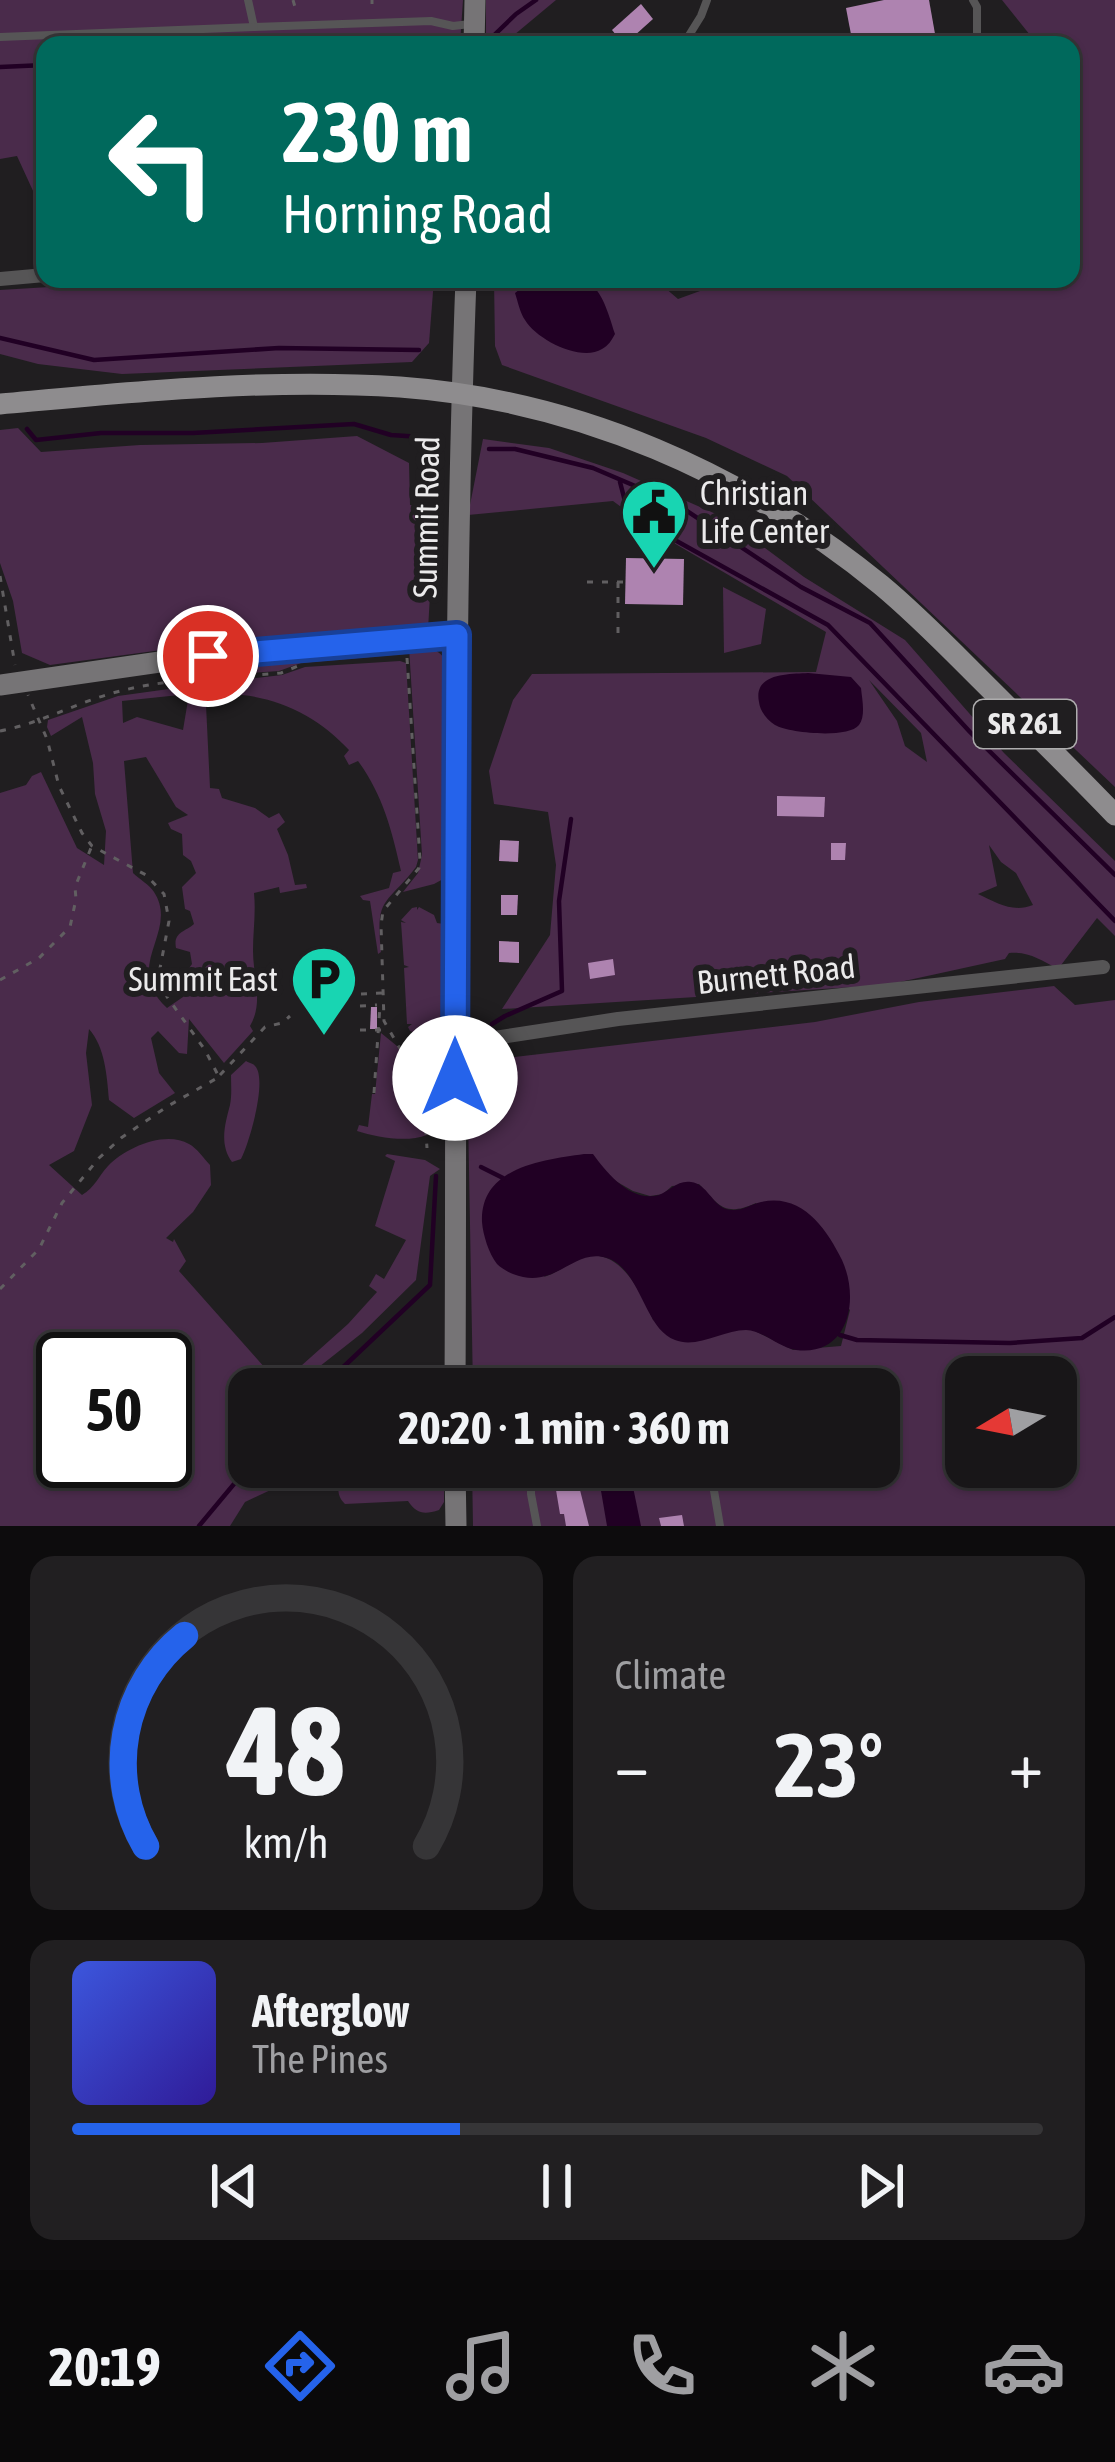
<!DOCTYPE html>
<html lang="en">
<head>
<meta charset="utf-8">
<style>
	body { margin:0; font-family:"Asap Condensed",sans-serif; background:#211f21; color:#f1f3f6; height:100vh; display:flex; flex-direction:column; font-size:45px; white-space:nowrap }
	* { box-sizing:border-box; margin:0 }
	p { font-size:39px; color:#9f9fa2 }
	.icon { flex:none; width:66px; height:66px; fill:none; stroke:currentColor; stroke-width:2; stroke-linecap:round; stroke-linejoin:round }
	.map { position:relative; height:1526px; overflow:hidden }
	.details { display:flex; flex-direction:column; gap:30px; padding:30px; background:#0d0c0d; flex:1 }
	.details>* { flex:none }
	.guide { position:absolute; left:36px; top:36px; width:1044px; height:252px; border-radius:24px; box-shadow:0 3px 9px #0004,0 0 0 3px #363537; background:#00695c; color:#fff; overflow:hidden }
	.needle { width:78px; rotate:260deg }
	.buttons { position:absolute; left:945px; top:1356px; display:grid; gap:24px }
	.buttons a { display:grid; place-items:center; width:132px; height:132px; border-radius:24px; background:#181618; box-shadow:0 3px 9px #0004,0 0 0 3px #363537; font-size:60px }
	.speed { position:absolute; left:36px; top:1332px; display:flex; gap:24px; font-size:60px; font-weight:700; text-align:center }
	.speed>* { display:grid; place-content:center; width:156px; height:156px; border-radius:50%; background:#181618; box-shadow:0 3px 9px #0004,0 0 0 3px #363537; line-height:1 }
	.speed .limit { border:6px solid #111; border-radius:18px; background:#fff; color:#111 }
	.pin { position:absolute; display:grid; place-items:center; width:102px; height:102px; color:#fff; margin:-51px; border:6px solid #fff; border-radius:50%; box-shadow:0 3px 12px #0007 }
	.me { position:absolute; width:132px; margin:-66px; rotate:0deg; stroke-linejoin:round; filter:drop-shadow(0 0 9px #0008) }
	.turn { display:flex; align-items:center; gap:42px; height:252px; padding:0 48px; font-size:54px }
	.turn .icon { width:156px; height:156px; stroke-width:2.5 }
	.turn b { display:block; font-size:84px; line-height:102px }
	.big { font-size:90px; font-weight:700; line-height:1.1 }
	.details .card { flex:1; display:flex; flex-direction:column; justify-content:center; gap:18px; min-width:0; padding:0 42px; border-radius:24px; background:#211f21 }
	.details .dial { align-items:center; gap:0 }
	.dial svg { height:312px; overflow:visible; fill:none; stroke:#363537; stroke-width:7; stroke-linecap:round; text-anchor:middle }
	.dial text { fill:#f1f3f6; stroke:none }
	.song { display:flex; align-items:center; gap:36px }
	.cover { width:144px; height:144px; border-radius:18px; background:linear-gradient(135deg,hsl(230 70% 55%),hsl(250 70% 35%)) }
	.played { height:12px; border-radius:6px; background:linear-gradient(90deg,#2563eb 40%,#363537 40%) }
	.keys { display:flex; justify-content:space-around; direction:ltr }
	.heat { display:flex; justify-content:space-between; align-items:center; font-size:66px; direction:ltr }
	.details .tiles { flex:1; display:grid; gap:30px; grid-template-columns:1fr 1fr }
	.card:last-child { grid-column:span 2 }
	.trip { position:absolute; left:228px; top:1368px; width:672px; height:120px; border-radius:24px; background:#181618; box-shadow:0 3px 9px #0004,0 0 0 3px #363537; font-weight:700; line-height:120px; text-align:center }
	.menu { display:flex; height:192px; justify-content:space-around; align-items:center; background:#0a090a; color:#9f9fa2 }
	.menu .icon { width:84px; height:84px }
	.menu .on { color:#2563eb }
	.menu b { font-size:54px; color:#f1f3f6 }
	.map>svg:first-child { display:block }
	.green { fill:#4a2b4b; fill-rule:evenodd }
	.water { fill:#210024 }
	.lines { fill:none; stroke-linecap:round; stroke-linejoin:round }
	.stream { stroke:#210024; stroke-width:4.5 }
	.building { fill:#ae83b0 }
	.path { stroke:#615f61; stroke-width:3; stroke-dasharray:6 9; stroke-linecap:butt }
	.lane { stroke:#565556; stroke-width:8 }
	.street { stroke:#565556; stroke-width:14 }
	.secondary { stroke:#767476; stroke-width:21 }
	.primary { stroke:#8e8c8e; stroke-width:21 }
	.route-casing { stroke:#184099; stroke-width:30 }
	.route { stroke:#2563eb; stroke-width:21 }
	.labels { text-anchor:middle; stroke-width:12; stroke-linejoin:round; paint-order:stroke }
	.shield { fill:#201e20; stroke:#aeadae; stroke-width:3 }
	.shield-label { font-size:30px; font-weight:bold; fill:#ebeaeb }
	.poi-label { font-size:33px; fill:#ebeaeb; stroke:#201e20; text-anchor:start }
	.street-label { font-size:33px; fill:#ebeaeb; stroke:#201e20 }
</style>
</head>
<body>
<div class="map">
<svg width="1115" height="1526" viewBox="0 0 1115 1526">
	<rect width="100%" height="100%" fill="#201e20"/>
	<!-- green -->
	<g class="green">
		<path d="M0,0H463L460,44L45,45V217L17,156L0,159Z"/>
		<path d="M486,0H556L502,45H486Z"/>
		<path d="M1002,0H1115V787L787,476L706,438L502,365L495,346L494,279H633L664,287L678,299L733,279H1071V45H1038Z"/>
		<path d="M181,279H434L429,343L412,362L122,374L38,364L0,354V290Z"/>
		<path d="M18,428L41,452L140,445L262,443L357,436L409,463L410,505L435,507L428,630L169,649L50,665L22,653L13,601L0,563V430Z"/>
		<path d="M483,439L549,448L623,473L725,518L804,577L905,640L1004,753L1115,861V936L1097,918L1058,969C1041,960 1028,951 1009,953L1005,959L886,985L502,1009L550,935L556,865L548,812L494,804L489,771L513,700L532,674L816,672L826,632L655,532L613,501L468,515ZM869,680L921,733L927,762L905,746L897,721ZM989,845L1001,862L1016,873L1033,905C1013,913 997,903 978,894L997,886Z"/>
		<path d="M723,587L766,609L761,644L724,653Z"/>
		<path d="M404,647L405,654L301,663L279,671L223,675L235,661Z"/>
		<path d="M409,647C425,647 437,646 446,661L445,878L434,884L403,892L418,873L422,855Z"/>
		<path d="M400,661L406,663L418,860L416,867C386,906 375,896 381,952L378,954L370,901L363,900L360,896L389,888L393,873L401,871C392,831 383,795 358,761L349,765L344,756L349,750C318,716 275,695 228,694L227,700L224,702L222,682L282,675L305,667Z"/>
		<path d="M205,684L210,788L219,789L222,798L255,808L269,818L279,813L285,822L277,829L288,855L295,885L306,884L307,888L280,893L279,887L254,893C256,913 253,931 253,951C253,977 264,1002 250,1026L253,1031L224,1063L189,1019L187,1054L179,1053L158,1031L151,1038L159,1073L175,1093L134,1118L109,1100C107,1076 105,1047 89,1029L86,1053L92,1105L74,1151L49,1165L82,1195C95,1187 98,1177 108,1166C125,1148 165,1130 189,1144C197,1148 204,1159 210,1165L211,1185L193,1212L166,1238L173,1242L174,1239L186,1261L179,1271L273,1377L285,1368L292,1374L348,1324L377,1292L369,1286L376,1274L384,1279L406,1240L375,1226L395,1161L385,1156L387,1154L425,1160L440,1169L430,1176L416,1280L362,1333L291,1389H275L260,1382L262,1389H249V1467H298L294,1479L245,1502L230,1526H0V793L26,785L32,776L41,772L77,848L104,865L106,831L95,794L93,763L82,717L51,736L47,727L48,720L118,696ZM189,694L183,730L137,717L123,723L122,701ZM146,757L176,807L188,815L168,823L171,829L182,834L183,855L191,861L196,873L182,887L185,909L190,911L194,924C185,932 173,932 176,948L190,952L192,964L184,975L183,997L167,1008C121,966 180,932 154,892C150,885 139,879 133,873L124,761ZM165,1359V1461H63V1359Z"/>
		<path d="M417,907V910L419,907L434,915L437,923L444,924V1027L425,1036L410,1031L408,1027L412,1024H407L404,968L409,967L404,965L401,922L406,923L401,920L412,908Z"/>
		<path d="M1054,986L1075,1005L1115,1000V1526H473L472,1467L644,1468L685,1475L735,1490L739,1467H879V1389H473L467,1059L480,1061L815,1022L919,1002ZM612,1179L633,1191L650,1196L663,1194L672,1186L699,1184C719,1206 725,1217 756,1203L850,1310L841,1346L793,1350L753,1330H735L700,1340L653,1320C641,1291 617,1242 578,1259C566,1265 557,1273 544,1277ZM966,1377H1056V1467H966Z"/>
		<path d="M381,1033L397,1046L427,1054L439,1066L444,1064V1127C438,1129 433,1133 427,1135C406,1143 377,1137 357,1131L359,1125L368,1127L372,1094H375Z"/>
		<path d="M246,1061C249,1063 253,1063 255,1066C268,1079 249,1144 241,1159L232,1162C219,1144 225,1124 230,1105C232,1095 231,1085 231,1075Z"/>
		<path d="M408,1467H444V1502L439,1510C424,1515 417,1514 408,1501L345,1504C335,1494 337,1482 347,1472L387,1471L388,1485H408Z"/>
	</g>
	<!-- water -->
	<g class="water">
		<path d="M533,279C592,279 597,274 615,334C611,341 609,345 602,349C581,362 537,340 525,320C520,313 518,302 515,293Z"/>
		<path d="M808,673L851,677L861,688C862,699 866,716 859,725C848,739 789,733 775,725C767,720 760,711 759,702C753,673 789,674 808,673Z"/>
		<path d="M584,1154H593C607,1173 631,1203 659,1195C670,1191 677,1180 691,1182C707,1184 712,1204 726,1209C739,1213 749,1205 761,1202C802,1193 826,1228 842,1260C860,1299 849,1357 796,1350C778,1347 764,1331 746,1330C723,1330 697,1349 675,1340C644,1329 641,1269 607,1258C573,1247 556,1291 513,1274C508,1272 501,1268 497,1264C489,1254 483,1235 482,1222C480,1167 543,1160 584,1154Z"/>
		<path d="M621,1477L630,1481L633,1487L641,1526H607L600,1485L604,1478Z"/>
	</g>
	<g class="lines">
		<!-- stream -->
		<g class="stream">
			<path d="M488,41L516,14L536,0"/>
			<path d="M0,67L45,65"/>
			<path d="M0,338L94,360L279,348L419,350"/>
			<path d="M27,429L36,440L101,433H193L354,424L391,435L437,438"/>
			<path d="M489,449H515L593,468L675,503L801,587L870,623L970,732L1115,875"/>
			<path d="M620,482L627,509L655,529L828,625L1115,921"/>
			<path d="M492,1024L505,1016L562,991L559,901L571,819"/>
			<path d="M481,1167L503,1178"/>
			<path d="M840,1335L857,1340L1010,1343L1082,1338L1115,1317"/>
			<path d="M320,1389L430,1285L436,1176"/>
			<path d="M199,1526L249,1466"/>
		</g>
	</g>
	<!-- building -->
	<g class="building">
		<path d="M884,0H929L937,45H853L846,8Z"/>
		<path d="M641,4L653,19L624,45L612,30Z"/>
		<path d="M626,558L684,559L683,605L625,604Z"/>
		<path d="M777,796L825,797L824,817L777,816Z"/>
		<path d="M500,840L519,841L518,862L499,861Z"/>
		<path d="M831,843H846L845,860H831Z"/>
		<path d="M501,895H518L517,915H501Z"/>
		<path d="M499,941L519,942V963L499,962Z"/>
		<path d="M613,959L615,975L590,979L588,963Z"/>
		<path d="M371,1007H377V1029H370Z"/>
		<path d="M387,1467H408L409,1485H387Z"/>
		<path d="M579,1486L589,1526H566L564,1514H560L556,1490Z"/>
		<path d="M682,1515L684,1526H661L659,1518Z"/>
	</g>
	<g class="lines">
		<!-- path -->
		<g class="path">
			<path d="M293,0L295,7"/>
			<path d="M372,0V4"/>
			<path d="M420,45V34"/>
			<path d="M0,576L15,665"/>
			<path d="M587,582H625"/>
			<path d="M618,633V582"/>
			<path d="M407,658L420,860L419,868L383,911L381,925L384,1021L423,1088L427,1148"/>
			<path d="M0,731C37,724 70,706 106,695C161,678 223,678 281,673L298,666"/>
			<path d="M0,980L39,958L70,927L76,899L75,887L91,848"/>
			<path d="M361,994L383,993"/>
			<path d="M360,1006L377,1005"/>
			<path d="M360,1030H387"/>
			<path d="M220,1075L265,1027L282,1023L290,1016"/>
			<path d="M374,1093L380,1005"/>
			<path d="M0,1289L39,1249L62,1203L99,1158L121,1138L168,1106L219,1077L205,1050L163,991L158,979L169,921L164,894L146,875L92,846L82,833L59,786L47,739L28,695"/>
		</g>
		<!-- lane -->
		<g class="lane">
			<path d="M248,0L254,27L431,21L453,26L470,24"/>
			<path d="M973,0L977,7V45"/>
			<path d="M0,37L254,27"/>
			<path d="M683,45L701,16L707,0"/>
			<path d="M750,45L780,39"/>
			<path d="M531,1467V1494L537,1526"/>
			<path d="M710,1467L720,1526"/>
		</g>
		<!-- street -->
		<g class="street">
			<path d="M0,279L45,275"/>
			<path d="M455,1044L618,1019L1103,967"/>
			<path d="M721,1467L763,1481"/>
		</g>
		<!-- secondary -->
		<g class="secondary">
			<path d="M474,45L475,0"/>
			<path d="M0,685L208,655L457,635"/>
			<path d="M455,1389C457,1019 452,649 466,279"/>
			<path d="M455,1467L456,1526"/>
		</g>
		<!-- primary -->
		<path class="primary" d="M0,404C133,392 266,378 400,387C577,400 744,473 881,585C916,614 948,647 980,679C1025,724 1071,769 1115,815"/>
	</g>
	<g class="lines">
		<defs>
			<path id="route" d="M208,656L457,635L455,1078"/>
		</defs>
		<!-- route casing -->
		<use href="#route" class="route-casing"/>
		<!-- route -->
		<use href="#route" class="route"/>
	</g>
	<!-- icons -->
	<defs>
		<symbol id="civic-pin" viewBox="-11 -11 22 30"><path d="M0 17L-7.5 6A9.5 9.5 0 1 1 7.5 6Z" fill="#18d5b2" stroke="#201e20"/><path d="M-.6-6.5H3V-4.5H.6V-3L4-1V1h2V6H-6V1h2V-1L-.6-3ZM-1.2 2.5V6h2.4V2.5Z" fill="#111"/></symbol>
		<symbol id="parking-pin" viewBox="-11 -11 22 30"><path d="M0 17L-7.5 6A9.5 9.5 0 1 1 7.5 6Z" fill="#18d5b2" stroke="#201e20"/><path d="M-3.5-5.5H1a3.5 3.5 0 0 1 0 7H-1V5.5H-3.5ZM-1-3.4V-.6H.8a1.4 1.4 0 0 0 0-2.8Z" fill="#111"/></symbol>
	</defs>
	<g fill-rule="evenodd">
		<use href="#civic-pin" x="616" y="474" width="76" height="104"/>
		<use href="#parking-pin" x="286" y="941" width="76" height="104"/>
	</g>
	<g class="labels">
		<!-- shield labels -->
		<rect class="shield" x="974" y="700" width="102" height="48" rx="9"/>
		<g class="shield-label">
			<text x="1025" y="734">SR 261</text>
		</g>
		<!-- poi labels -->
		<g class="poi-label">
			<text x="700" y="505">Christian<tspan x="700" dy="38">Life Center</tspan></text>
			<text x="278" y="991" text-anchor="end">Summit East</text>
		</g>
		<!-- street labels -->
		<g class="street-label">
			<text transform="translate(426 517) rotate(-89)" y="12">Summit Road</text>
			<text transform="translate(776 974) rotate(-6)" y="12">Burnett Road</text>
		</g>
	</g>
</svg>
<div class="buttons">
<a><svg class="needle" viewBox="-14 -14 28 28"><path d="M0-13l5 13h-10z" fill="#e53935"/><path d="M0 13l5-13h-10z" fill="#9f9fa2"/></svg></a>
</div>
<div class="speed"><div class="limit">50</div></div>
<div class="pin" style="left:208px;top:656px;background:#d93025"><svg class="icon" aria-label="arrive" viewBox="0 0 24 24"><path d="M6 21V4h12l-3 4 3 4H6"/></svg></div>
<svg class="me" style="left:455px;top:1078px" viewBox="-20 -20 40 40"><circle r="19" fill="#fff"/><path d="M0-13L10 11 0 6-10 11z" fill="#2563eb"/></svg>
<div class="trip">20:20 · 1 min · 360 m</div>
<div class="guide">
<div class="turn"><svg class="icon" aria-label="left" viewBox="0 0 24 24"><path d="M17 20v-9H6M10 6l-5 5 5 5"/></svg><div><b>230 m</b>Horning Road</div></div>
</div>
</div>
<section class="details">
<div class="tiles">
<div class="card dial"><svg viewBox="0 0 100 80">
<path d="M14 69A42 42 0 1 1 86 69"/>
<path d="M14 69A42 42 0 0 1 24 15" stroke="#2563eb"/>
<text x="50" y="56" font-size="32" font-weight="700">48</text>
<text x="50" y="72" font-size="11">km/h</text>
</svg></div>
<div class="card"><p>Climate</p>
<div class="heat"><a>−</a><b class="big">23°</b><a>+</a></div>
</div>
<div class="card">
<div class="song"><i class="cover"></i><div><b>Afterglow</b><p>The Pines</p></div></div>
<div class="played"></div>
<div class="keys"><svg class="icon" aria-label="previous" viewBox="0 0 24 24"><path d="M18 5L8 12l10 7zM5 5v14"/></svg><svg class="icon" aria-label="pause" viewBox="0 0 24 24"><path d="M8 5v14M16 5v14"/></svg><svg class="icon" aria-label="next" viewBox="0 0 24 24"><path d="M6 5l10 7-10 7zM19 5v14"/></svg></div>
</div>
</div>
</section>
<nav class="menu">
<b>20:19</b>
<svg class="icon on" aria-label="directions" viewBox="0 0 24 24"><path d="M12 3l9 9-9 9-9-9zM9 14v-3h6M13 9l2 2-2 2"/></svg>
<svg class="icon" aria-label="music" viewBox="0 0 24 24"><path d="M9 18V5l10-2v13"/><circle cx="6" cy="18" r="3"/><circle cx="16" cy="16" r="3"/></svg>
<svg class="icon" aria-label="phone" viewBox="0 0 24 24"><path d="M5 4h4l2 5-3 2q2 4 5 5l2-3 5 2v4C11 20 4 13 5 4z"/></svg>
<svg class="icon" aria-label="climate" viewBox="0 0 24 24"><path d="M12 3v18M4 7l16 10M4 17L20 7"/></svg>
<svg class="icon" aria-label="car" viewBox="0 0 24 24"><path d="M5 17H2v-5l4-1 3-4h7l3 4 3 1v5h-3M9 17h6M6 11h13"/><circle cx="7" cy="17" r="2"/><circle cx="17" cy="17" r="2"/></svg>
</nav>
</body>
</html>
